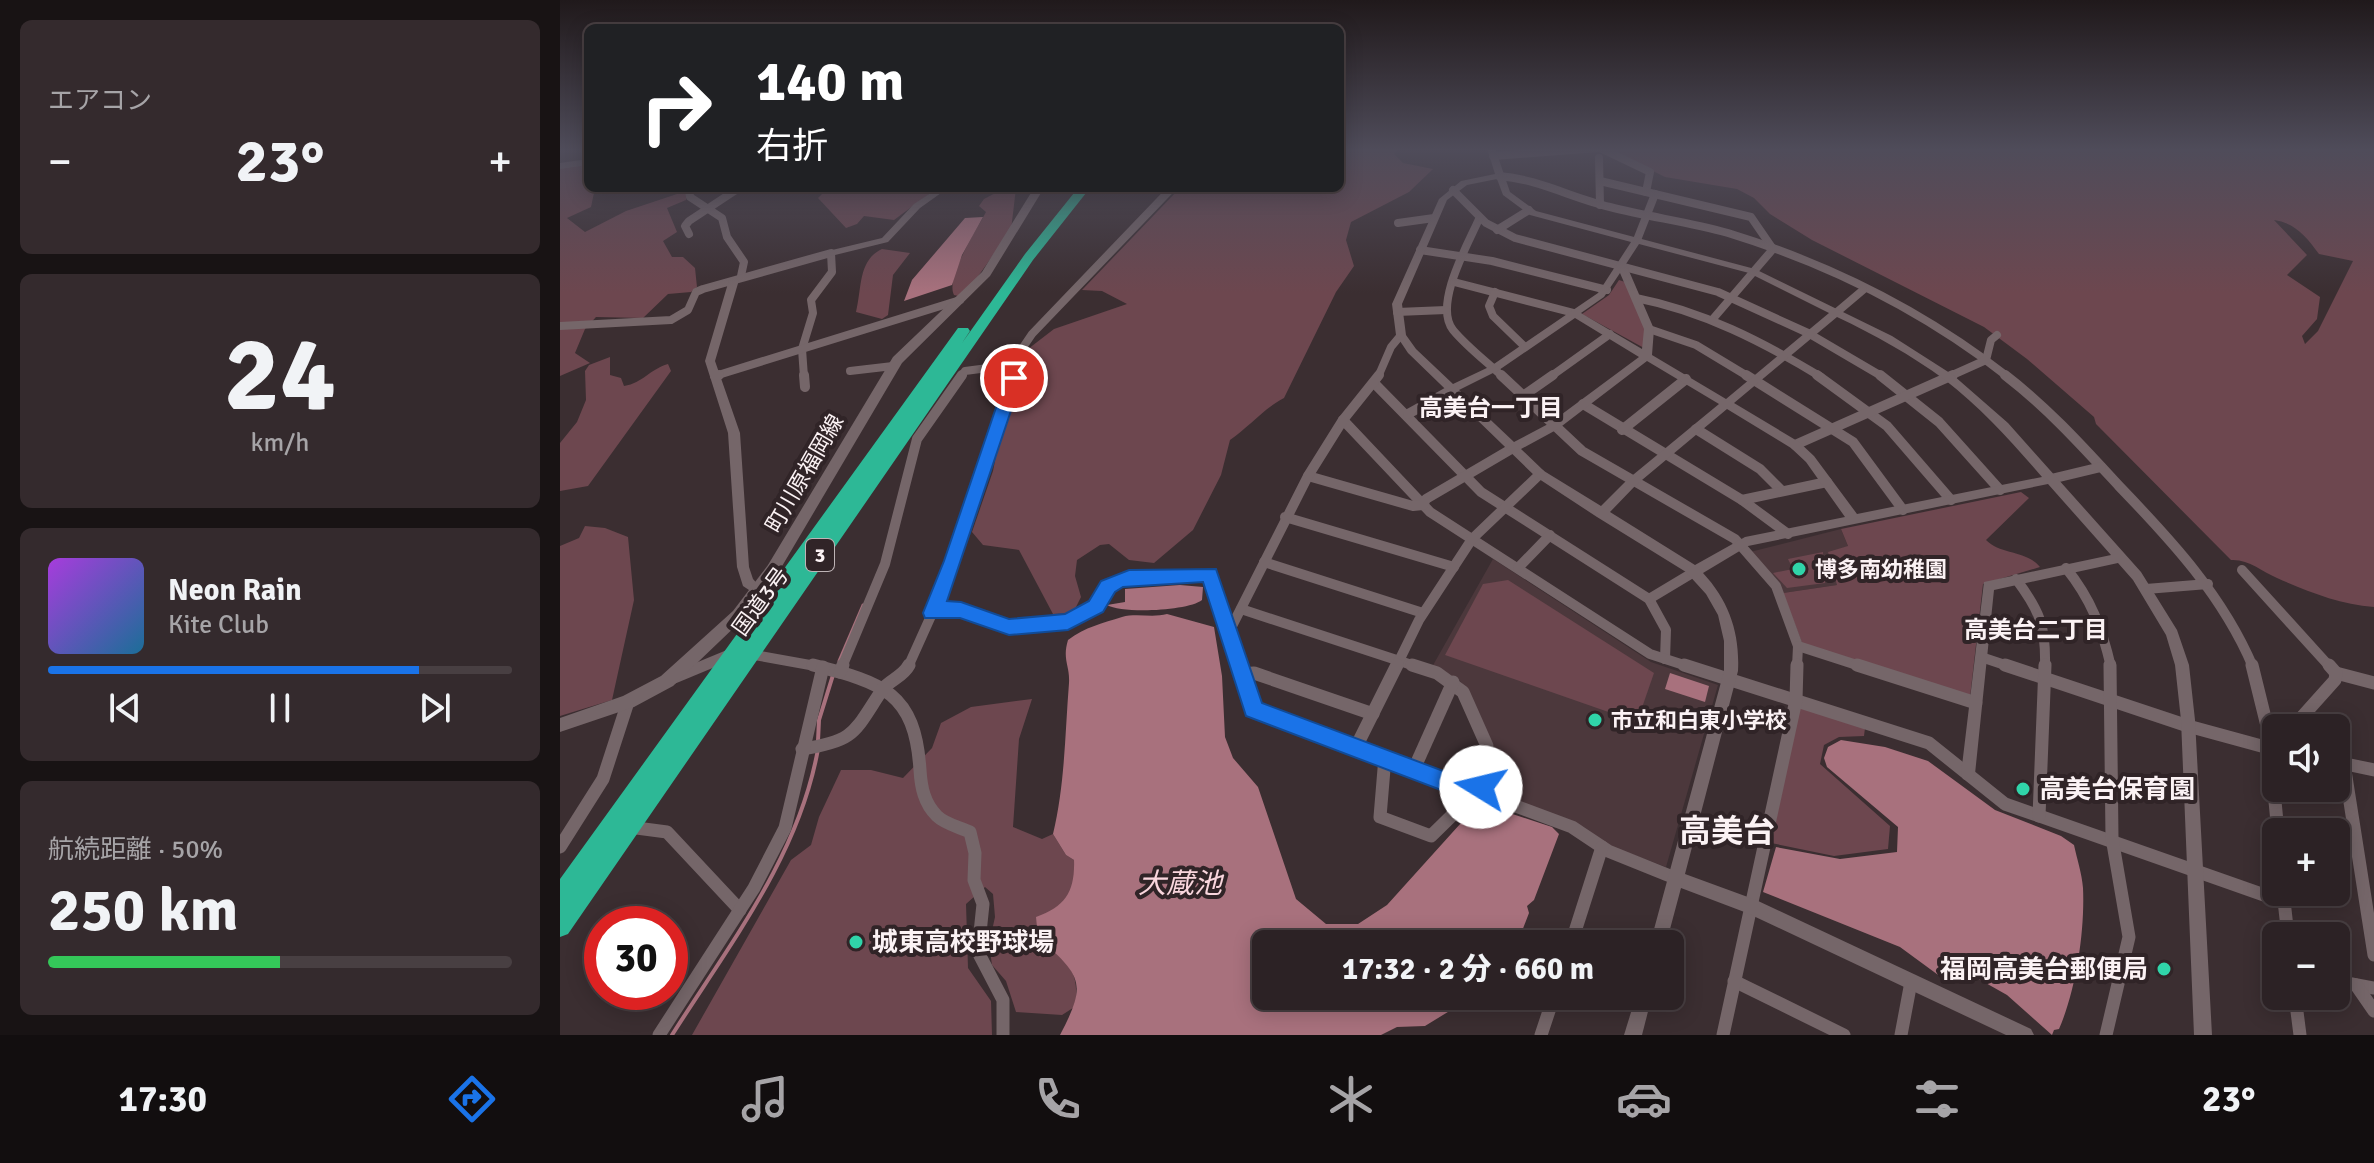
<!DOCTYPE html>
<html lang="ja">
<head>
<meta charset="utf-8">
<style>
	body { margin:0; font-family:Signika,"Noto Sans JP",sans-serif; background:#342a2d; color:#f1f3f6; height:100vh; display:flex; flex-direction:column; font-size:30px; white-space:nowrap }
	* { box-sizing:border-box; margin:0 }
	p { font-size:26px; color:#a6a4a7 }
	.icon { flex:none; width:44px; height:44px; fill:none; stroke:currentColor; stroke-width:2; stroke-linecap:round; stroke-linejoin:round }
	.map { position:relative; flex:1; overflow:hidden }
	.details { display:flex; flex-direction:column; gap:20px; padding:20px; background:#181314; width:560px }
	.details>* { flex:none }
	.banner { position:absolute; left:24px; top:24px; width:760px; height:168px; border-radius:12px; box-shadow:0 4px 20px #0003,0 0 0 2px #483f42; background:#202124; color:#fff; overflow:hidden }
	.buttons { position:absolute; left:1702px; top:714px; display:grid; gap:16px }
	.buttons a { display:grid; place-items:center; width:88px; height:88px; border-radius:12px; background:#2c2225; box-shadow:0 4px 20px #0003,0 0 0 2px #483f42; font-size:40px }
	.speed { position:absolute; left:24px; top:906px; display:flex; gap:16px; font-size:40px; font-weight:700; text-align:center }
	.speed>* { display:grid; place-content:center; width:104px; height:104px; border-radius:50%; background:#2c2225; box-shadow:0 4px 20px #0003,0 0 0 2px #483f42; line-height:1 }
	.speed .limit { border:12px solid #d22; background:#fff; color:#111 }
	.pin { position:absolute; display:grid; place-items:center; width:68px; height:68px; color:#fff; margin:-34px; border:4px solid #fff; border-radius:50%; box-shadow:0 2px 8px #0007 }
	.me { position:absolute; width:88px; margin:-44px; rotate:279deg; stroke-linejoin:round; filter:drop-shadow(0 0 6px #0008) }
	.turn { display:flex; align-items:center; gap:28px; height:168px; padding:0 40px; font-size:36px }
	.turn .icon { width:104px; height:104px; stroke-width:2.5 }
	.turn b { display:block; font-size:56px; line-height:68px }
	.big { font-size:60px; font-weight:800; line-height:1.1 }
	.details .tile { flex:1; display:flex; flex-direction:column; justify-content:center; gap:12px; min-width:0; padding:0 28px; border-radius:12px; background:#342a2d }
	.details .dial { align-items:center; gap:0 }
	.dial b { font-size:104px; line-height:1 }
	.song { display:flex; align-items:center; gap:24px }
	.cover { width:96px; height:96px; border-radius:12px; background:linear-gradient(135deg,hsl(280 70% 55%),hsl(200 70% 35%)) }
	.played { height:8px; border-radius:4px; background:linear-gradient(90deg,#1a73e8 80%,#483f42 80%) }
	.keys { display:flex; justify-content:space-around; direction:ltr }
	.heat { display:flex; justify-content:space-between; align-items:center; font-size:44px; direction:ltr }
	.charge { height:12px; border-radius:6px; background:linear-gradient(90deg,#34c759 50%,#483f42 0) }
	.trip { position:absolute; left:692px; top:930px; width:432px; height:80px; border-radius:12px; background:#2c2225; box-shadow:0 4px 20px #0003,0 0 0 2px #483f42; font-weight:800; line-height:80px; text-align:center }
	.tabs { display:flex; height:128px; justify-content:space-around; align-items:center; background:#120e0f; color:#a6a4a7 }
	.tabs .icon { width:56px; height:56px }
	.tabs .current { color:#1a73e8 }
	.tabs b { font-size:36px; color:#f1f3f6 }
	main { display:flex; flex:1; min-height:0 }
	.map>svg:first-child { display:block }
	.built { fill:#4c383c }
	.green { fill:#6d474f; fill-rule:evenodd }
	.water { fill:#a8717d }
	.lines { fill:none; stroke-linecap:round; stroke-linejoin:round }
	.stream-far1 { stroke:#a8717d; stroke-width:3 }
	.stream { stroke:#a8717d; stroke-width:4 }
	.minor-far2 { stroke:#756669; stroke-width:8 }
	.minor-far1 { stroke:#756669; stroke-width:10 }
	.minor { stroke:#756669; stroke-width:13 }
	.tertiary { fill:#756669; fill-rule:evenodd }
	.secondary { fill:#756669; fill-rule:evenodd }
	.trunk { fill:#2db896; fill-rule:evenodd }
	.route { fill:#1a73e8; stroke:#114b97; stroke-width:2 }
	.poi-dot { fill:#30d4a9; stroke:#302427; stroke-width:3 }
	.labels { text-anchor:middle; stroke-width:8; stroke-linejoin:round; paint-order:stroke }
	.shield { fill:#302427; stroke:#beb4b6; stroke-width:2 }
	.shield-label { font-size:20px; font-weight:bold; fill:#fbf2f4 }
	.street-label { font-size:22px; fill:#fbf2f4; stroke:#302427 }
	.poi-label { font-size:22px; font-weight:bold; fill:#fbf2f4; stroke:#302427; text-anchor:start }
	.neighbourhood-label { font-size:24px; font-weight:bold; fill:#fbf2f4; stroke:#302427 }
	.near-poi-label { font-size:26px; font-weight:bold; fill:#fbf2f4; stroke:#302427; text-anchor:start }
	.near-water-label { font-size:28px; font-style:italic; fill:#f9d6dd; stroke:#302427 }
	.near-quarter-label { font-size:32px; font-weight:bold; fill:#fbf2f4; stroke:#302427 }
</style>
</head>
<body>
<main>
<section class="details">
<div class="tile"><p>エアコン</p>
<div class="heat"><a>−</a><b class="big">23°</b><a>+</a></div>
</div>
<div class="tile dial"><b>24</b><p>km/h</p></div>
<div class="tile">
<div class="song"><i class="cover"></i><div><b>Neon Rain</b><p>Kite Club</p></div></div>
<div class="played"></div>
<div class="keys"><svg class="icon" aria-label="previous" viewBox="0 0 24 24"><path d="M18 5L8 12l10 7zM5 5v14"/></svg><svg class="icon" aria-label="pause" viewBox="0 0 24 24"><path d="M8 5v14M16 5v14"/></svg><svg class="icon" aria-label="next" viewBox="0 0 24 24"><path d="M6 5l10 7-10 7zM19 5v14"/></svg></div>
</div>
<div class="tile"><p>航続距離 · 50%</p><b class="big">250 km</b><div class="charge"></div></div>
</section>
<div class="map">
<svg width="1814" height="1035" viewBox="0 0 1814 1035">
	<rect width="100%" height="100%" fill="#3b2e31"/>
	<!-- built -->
	<g class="built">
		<path d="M1281,529L1288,546L1277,585L1223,593L1190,552Z"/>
		<path d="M933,559L1091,662L1158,685L1106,867L1050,846L1024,827L931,792L934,747L909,693L899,680L872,667Z"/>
	</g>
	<!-- green -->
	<g class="green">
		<path d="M780,148H840L834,154L843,163L873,169L849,192L791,222L786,240L794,266L776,292L724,398C703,409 689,427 670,440L661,475L633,530L594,563L569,560L549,544L540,545L517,560L515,576L521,597L513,613L493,614L459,550L423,545L412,532L433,471L455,359L494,329L567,304L542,291L522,290L620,188H780Z"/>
		<path d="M1047,148H1814V607C1779,604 1749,592 1717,578C1701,571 1689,559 1671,560L1536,424L1534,417L1467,359L1424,327L1252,240L1210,214L1194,198L1177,189L1105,177ZM1714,220C1735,223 1746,236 1759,254L1793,261L1758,331L1745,344L1742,336L1757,319L1760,297L1727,275L1747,255Z"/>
		<path d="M28,164V188H35L31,207L7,218L25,232L66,211L126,191V200L107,208L117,232L103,241L112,257H123L135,268L137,287L131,292L108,294L83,318L36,317L25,329L15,353L30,363L0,376V168Z"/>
		<path d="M268,188H377L334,220L304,216L297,224L286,228L258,198Z"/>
		<path d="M445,188H456L451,230L414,282L398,296L394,295C385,278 417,229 426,212L419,206L424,199Z"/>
		<path d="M322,249L350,253L333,275L328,315L322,319L296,312C302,288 298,260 322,249Z"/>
		<path d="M1059,280L1065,282L1086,331L1084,348L1022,314L1049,295Z"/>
		<path d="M50,357V375L61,378L64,386C83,383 90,369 108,364L111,371L28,486L0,491V443L17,422L26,400L25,371L29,365Z"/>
		<path d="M1461,492L1469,498L1426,540C1441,555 1466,550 1480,567L1423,584L1410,697L1242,643L1223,593L1277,585L1268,552L1288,546L1281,529Z"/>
		<path d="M25,526L45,528L68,537L74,600L52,700L0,716V546L19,538Z"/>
		<path d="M1263,552L1265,583L1227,588L1213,573L1233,569L1228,559Z"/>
		<path d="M948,580L1094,673L1077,722L885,655L923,584Z"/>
		<path d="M472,699L459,739L453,827L482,839L493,834L506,855L514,860V886L506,901L488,913L478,937C506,963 519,965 516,1006L502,1015L456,1012L446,981L432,965L429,944L435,917L433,894L425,887L406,904L408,968L431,1001L432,1035H132L231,860L251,845L259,817L281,770H311L343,778L372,748L381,723L411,707Z"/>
		<path d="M1240,707L1305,728L1304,736L1279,737L1264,745L1260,764L1330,826L1328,849L1274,856L1211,843Z"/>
	</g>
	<!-- water -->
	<g class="water">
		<path d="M423,217L402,255L392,285L344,301L352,280L405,218Z"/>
		<path d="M620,585L643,587L642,600C628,611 562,614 547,605L565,602V589Z"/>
		<path d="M607,614L654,627L662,676L665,737L673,758L698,787L736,899L766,924H798L827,905L919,803L992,827L999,834L974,900L967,906L969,913L957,944H706V996H914L865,1026L837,1027L821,1035H500C528,982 521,976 478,937L476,917C506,906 515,891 514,860L506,855L493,834C505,785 505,732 509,683C510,665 502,660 508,640C525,627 543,623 562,617C576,613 593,618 607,614Z"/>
		<path d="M1110,673L1149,686L1145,702L1105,689Z"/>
		<path d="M1281,740L1325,747L1368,761L1435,810L1501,836L1514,845C1517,859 1522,874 1523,888C1525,931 1516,990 1499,1029L1494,1030L1492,1035L1447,995L1408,973L1398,980H1385L1340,947L1203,892L1216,847L1280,859L1337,852L1338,827L1267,767L1264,758L1268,747Z"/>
	</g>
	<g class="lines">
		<!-- stream-far1 -->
		<path class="stream-far1" d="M279,661L303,605"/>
		<!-- stream -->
		<g class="stream">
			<path d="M258,741L259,720L273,675"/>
			<path d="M112,1035C169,945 239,856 258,749"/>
		</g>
		<!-- minor-far2 -->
		<g class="minor-far2">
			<path d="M1040,148L1090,172L1086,192"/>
			<path d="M933,156L1037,148"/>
			<path d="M1039,158L1040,205"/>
			<path d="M939,176C978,179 1012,198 1050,207C1089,217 1129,222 1168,233C1269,264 1365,312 1448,377"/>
			<path d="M1040,181L1191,217L1213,249L1152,320"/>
			<path d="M129,188L130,197L162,218L167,237L184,262L181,276"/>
			<path d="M893,190L926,223L955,238L1158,292L1248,333L1323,377"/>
			<path d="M919,219C908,244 873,305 893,330C907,347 927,362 943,377"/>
			<path d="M838,223L874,218"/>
			<path d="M937,230L969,210"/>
			<path d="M129,234L125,226L129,221L179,188"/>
			<path d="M1077,240L1095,194"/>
			<path d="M860,250L932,261L1047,290"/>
			<path d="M894,282L1014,313"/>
			<path d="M935,292L929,306L933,316L965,347"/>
			<path d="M1076,298C1143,311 1203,342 1261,377"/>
			<path d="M837,312L886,310"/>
			<path d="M1277,312L1303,290"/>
			<path d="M0,326L111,320L128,310L136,292L143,289L271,253L272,272L251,300L253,313L242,349L244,377"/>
			<path d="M1089,329L1136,345L1189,377"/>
			<path d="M290,371L333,366"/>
			<path d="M155,376L400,300"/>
			<path d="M401,377L405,371L451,365"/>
			<path d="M454,377L451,365L472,334L612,188"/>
			<path d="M818,377L831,347L841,335"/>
			<path d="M990,377L1050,334"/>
			<path d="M1388,377L1426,360L1431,340L1437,335"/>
		</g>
		<!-- minor-far1 -->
		<g class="minor-far1">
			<path d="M244,375L245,387"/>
			<path d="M941,375L1022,451L1175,539L1216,586L1238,646L1237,667"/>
			<path d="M1186,375L1293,442L1343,510"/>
			<path d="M1257,375L1327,426L1391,500"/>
			<path d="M1320,375L1379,422L1440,490"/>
			<path d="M1445,375C1488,408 1523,447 1559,486C1612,541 1663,596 1693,667"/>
			<path d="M155,376L159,375"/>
			<path d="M815,384L921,492L1089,599L1106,630L1105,659"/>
			<path d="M963,396L993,375"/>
			<path d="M1023,404L1182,500L1228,534"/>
			<path d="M848,414L893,389"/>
			<path d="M783,420L870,512L1090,654L1130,667"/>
			<path d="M1136,429L1200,469L1222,491"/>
			<path d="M1062,430L1126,379"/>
			<path d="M1235,445L1393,375"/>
			<path d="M748,476L853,506L863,505L866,499L953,448"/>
			<path d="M1491,479L1541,467"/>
			<path d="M1182,500L1267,482"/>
			<path d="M725,517L894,567"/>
			<path d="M704,562L863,613"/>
			<path d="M958,568L990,535"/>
			<path d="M1506,568C1531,599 1542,628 1551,667"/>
			<path d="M1682,570L1770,667"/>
			<path d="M1456,579C1480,611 1486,626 1485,667"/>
			<path d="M1586,589L1648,584"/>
			<path d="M1089,599L1134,572"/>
			<path d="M681,609L858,667"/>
			<path d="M372,613L391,608L449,627L505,620L526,614L549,587L567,578L650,575L680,667"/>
			<path d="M669,632L748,476L783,420L819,375"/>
			<path d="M1238,646L1303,667"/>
			<path d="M189,654L261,667"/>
			<path d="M1421,657L1451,667"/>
			<path d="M282,667L325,564L357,439L402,375"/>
			<path d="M348,667L384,587L453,375"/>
			<path d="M836,667L859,620L912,539L980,474"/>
		</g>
		<!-- minor -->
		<g class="minor">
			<path d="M253,665C323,683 355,692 360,770C361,787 364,803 377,816C385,824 399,827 410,832L415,853L414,880L423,904L418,952L443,1000V1035"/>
			<path d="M680,665L694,709L1012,827L1048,851L1115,878"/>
			<path d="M1124,665L1369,743L1445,804L1724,902"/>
			<path d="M1297,665L1416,703"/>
			<path d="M1445,665L1628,726L1716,750"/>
			<path d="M1692,665L1708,730L1718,832"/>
			<path d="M280,672L283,665"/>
			<path d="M1776,673L1814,683"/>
			<path d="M682,674L694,673L813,714"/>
			<path d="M1732,728L1775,680L1776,673L1769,665"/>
			<path d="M796,747L837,665"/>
			<path d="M242,749C296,741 294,732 322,690C329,680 343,677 349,665"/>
			<path d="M825,757L820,817L871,836L921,787L927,746L903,692L877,673L852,665"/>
			<path d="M1776,762L1814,770"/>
			<path d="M1784,764L1814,955"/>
			<path d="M854,769L893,682"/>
			<path d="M1479,816L1485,665"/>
			<path d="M69,827L107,832L180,910"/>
			<path d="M0,847L43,779L68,702"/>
			<path d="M1723,892L1728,936"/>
			<path d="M1011,944L1042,847"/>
			<path d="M1174,981L1284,1035"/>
			<path d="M1776,981L1814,988"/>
			<path d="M1796,985L1814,1011"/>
			<path d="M1735,996L1740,1035"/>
			<path d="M99,1035L194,888L225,828L263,667"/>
			<path d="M981,1035L994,996"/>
			<path d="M1163,1035L1236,700L1237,665"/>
			<path d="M1341,1035L1351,982"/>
			<path d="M1546,1035L1569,937L1552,838L1550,665"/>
		</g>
		<!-- tertiary -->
		<g class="tertiary">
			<path d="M927,148H935L950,192L976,211L1195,269L1332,336L1393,375L1448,423L1581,572L1617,630L1629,665L1635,720L1652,1035H1634L1621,720L1615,665L1606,635L1573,580L1558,563L1434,590L1415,774L1413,779L1408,781L1403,779L1401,774L1424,582L1551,555L1488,484L1188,546L1143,573C1169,601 1180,633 1178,671L1125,874L1196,900L1471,1029L1474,1035H1446L1187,913L1121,888L1106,944H1090L1164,671V641L1158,615L1146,594L1126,572L1037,517L976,477L848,353L836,335L832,304L879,199L901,181L935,174ZM937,179L943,195L970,215L1071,242L1038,293L931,366L893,384L856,349L846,335L842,304L887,200L907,185ZM1079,244L1189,273L1269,313L1166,399L1092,355L1094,329L1066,264ZM1060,273L1084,329L1082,349L1021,313L1044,297ZM1277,317C1315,335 1351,355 1385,380C1421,408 1452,442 1482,477L1297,514L1254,456L1239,442L1174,403ZM1015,318L1079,357L990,423L954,442L899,390L939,370ZM1087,361L1159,404L1068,479L1041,506L984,471L961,449L998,429ZM1167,409L1231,448L1246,462L1285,517L1185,537L1135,565L1050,512L1076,485Z"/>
			<path d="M28,159V165L0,169V163Z"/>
			<path d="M378,188H388L360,208L328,242L271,256L266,253L268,251L322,238L354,204Z"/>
			<path d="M174,277L179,280L155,361L180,433L189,567L193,579L204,591L203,595L198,596L183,586L177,567L168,433L145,361L169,280Z"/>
			<path d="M174,647L179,649L181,653L179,657L119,682L114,684L109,682L107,678L109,674Z"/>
			<path d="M1076,996H1092L1082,1035H1064Z"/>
		</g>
		<!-- secondary -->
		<path class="secondary" d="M474,188H484L430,276L342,363L218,573L183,619L113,686L74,707L0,732V718L63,696L101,676L173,611L208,565L333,357L422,272Z"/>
		<!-- trunk -->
		<path class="trunk" d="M518,188H530L473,260L8,934L0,937V879L398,328H408L410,331L402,343L465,254Z"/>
	</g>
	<!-- sky -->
	<linearGradient id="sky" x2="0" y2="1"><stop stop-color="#20191b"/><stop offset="0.51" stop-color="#4f4c5a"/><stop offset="1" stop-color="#4f4c5a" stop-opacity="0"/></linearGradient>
	<rect width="1814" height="293" fill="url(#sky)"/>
	<!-- route -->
	<path class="route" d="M454,372L462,378L387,601L401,602L449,619L505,614L529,601L541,581L569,570L656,569L702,703L902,778L929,780L933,787C925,803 918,802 902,798L686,716L643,582L563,587L555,592L543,612L508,630L449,635L400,618H365L363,613L384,561L446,378Z"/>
	<!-- markers -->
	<g class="poi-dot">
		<circle cx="1239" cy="569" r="8"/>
		<circle cx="1035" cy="720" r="8"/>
		<circle cx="1463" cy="789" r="8"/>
		<circle cx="296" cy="942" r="8"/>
		<circle cx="1604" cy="969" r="8"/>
	</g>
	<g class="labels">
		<!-- shield labels -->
		<rect class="shield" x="246" y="539" width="28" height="32" rx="6"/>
		<g class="shield-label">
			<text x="260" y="562">3</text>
		</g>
		<!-- street labels -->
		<g class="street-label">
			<text transform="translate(244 473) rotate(-60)" y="8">町川原福岡線</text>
			<text transform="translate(200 601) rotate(-54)" y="8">国道3号</text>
		</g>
		<!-- poi labels -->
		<g class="poi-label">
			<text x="1255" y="577">博多南幼稚園</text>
			<text x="1051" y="728">市立和白東小学校</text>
		</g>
		<!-- neighbourhood labels -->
		<g class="neighbourhood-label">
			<text x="931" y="416">高美台一丁目</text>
			<text x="1476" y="638">高美台二丁目</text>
		</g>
		<!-- near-poi labels -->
		<g class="near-poi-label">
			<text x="1479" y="798">高美台保育園</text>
			<text x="312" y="951">城東高校野球場</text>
			<text x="1588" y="978" text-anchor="end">福岡高美台郵便局</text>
		</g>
		<!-- near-water labels -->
		<g class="near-water-label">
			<text x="620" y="893">大蔵池</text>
		</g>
		<!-- near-quarter labels -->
		<g class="near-quarter-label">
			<text x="1167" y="842">高美台</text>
		</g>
	</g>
</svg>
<div class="buttons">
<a><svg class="icon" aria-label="sound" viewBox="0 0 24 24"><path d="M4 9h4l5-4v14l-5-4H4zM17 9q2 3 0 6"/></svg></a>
<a>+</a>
<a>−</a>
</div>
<div class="speed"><div class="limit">30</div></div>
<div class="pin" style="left:454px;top:378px;background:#d93025"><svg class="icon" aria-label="arrive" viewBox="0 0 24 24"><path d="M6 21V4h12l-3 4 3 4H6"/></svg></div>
<svg class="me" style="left:921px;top:787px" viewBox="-20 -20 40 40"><circle r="19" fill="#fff"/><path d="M0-13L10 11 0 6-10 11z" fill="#1a73e8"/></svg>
<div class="trip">17:32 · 2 分 · 660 m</div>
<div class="banner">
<div class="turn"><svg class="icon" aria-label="right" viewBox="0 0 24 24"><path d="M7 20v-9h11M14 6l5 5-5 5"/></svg><div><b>140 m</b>右折</div></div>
</div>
</div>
</main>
<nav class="tabs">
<b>17:30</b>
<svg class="icon current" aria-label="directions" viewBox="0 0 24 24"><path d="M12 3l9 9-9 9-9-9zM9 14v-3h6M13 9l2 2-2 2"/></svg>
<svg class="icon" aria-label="music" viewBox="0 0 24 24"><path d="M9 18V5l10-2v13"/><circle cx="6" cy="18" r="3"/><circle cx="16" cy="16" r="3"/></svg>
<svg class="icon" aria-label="phone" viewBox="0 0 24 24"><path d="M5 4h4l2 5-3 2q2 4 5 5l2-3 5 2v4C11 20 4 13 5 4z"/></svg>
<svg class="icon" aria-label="climate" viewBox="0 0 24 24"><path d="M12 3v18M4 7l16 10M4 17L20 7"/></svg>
<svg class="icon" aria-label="car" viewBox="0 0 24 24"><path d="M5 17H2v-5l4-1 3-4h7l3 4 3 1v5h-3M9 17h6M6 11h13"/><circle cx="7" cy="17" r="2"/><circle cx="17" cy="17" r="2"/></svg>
<svg class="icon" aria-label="filters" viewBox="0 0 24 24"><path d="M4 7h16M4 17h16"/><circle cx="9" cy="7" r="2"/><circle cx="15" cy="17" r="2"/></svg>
<b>23°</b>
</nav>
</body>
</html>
